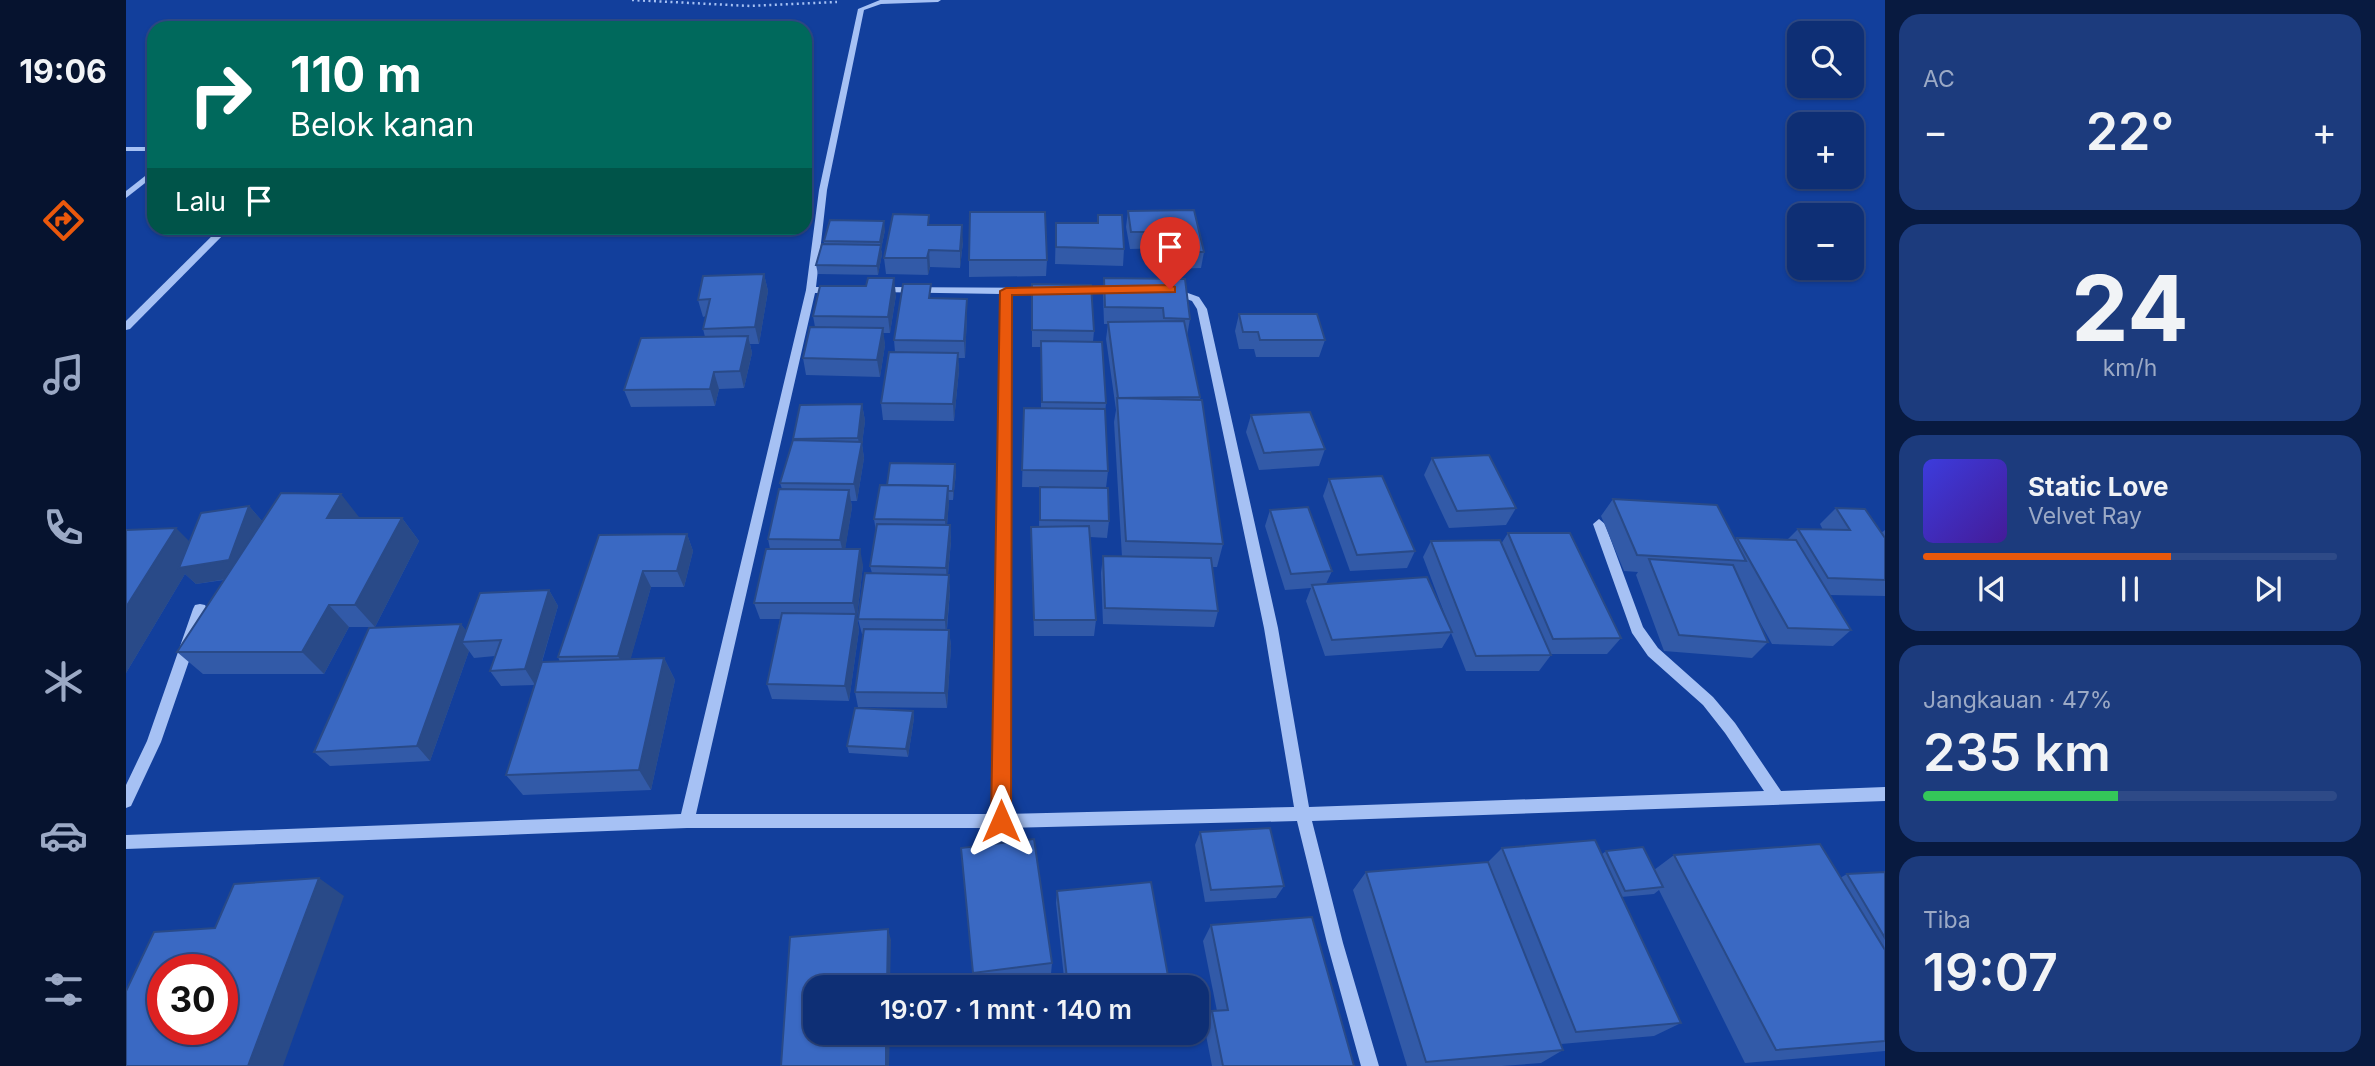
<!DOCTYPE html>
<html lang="id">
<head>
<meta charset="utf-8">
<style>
	body { margin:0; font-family:Inter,sans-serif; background:#1c3b7d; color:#f1f3f6; height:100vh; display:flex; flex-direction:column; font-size:26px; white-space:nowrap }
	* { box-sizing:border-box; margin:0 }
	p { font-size:23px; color:#9ba9c5 }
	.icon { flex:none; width:38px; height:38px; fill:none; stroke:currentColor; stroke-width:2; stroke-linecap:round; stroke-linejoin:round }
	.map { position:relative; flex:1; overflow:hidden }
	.panel { display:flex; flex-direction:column; gap:14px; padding:14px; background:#081a40; width:490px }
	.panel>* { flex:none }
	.guide { position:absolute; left:21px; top:21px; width:665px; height:214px; border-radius:21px; box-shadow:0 2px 5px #0004,0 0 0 2px #2e4a87; background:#00695c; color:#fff; overflow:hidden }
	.fabs { position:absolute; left:1661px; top:21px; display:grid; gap:14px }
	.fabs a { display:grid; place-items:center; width:77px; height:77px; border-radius:14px; background:#0e2f75; box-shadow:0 2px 5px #0004,0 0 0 2px #2e4a87; font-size:35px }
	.speed { position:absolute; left:21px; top:954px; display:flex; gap:14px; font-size:35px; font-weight:700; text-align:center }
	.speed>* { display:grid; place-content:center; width:91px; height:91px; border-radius:50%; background:#0e2f75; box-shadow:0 2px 5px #0004,0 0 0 2px #2e4a87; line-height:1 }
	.speed .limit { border:10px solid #d22; background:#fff; color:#111 }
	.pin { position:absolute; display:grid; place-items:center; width:60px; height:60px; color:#fff; margin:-72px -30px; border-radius:50% 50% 50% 0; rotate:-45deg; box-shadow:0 0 7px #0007 }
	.pin .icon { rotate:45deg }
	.me { position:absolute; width:77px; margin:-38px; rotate:0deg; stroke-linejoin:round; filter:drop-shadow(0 0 5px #0008) }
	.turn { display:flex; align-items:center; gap:24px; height:147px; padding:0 28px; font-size:32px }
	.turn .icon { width:91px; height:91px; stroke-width:2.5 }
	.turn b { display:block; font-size:49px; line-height:60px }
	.then { display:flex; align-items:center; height:66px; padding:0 28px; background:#0003; gap:14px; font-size:26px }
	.big { font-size:52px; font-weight:600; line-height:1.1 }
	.panel .widget { flex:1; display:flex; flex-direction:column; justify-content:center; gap:10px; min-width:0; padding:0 24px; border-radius:21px; background:#1c3b7d }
	.panel .dial { align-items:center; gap:0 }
	.dial b { font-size:91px; line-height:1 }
	.song { display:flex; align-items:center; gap:21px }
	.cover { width:84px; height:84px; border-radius:10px; background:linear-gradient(135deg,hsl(240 70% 55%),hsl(260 70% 35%)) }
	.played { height:7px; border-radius:4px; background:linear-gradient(90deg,#ea580c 60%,#2e4a87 60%) }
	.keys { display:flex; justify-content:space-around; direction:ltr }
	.heat { display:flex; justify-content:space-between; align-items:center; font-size:38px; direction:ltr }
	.charge { height:10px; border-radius:5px; background:linear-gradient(90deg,#34c759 47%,#2e4a87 0) }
	.trip { position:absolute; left:677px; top:975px; width:406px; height:70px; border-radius:21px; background:#0e2f75; box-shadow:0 2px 5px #0004,0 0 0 2px #2e4a87; font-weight:600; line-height:70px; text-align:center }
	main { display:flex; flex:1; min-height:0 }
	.tab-bar { display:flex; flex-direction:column; width:126px; justify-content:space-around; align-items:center; background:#06132f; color:#9ba9c5 }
	.tab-bar .icon { width:49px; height:49px }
	.tab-bar .current { color:#ea580c }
	.tab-bar b { font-size:32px; color:#f1f3f6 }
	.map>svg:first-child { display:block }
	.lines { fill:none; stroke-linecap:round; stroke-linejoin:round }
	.path { stroke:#a6c1f4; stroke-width:2.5; stroke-dasharray:2 3.5; stroke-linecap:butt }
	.minor { fill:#a6c1f4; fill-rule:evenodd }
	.wall { fill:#325aa8 }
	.shaded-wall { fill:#294a88 }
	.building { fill:#3a69c3; stroke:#294a88; stroke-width:2; fill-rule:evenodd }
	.route { fill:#ea580c; stroke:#983908; stroke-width:2 }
</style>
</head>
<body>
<main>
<nav class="tab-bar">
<b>19:06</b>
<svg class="icon current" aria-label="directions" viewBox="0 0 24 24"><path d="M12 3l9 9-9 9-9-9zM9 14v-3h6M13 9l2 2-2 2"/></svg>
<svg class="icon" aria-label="music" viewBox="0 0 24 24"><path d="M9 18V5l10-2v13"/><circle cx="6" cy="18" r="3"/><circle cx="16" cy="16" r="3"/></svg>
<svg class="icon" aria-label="phone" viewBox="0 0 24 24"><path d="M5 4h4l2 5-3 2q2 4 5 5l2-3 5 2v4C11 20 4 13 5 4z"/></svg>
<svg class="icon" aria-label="climate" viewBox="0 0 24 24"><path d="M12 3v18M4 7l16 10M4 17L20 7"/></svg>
<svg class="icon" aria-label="car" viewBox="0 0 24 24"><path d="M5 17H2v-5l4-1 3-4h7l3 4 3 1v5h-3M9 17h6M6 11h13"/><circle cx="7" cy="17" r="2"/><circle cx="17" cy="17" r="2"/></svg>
<svg class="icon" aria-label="filters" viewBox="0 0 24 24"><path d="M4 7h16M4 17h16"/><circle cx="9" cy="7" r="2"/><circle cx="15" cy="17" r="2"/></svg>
</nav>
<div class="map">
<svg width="1759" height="1066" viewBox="0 0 1759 1066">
	<rect width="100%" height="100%" fill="#123f9c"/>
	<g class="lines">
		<!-- path -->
		<path class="path" d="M506,0L624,6L711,2"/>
		<!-- minor -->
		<g class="minor">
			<path d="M754,0H815L812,2L755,4L738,10L701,190L690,287H709L714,290L709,293H689L570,814H867L875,294L752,292L750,290L755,287L922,288L927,291L922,294H885L883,814L1168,807L1138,628L1071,309L1066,301L1042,292L1040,290L1045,287L1073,297L1081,309L1152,628L1183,807L1638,791L1599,733L1577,705L1522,656L1506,633L1467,524L1473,519L1479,524L1517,627L1532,648L1587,697L1609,723L1655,791L1759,787V801L1186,821L1217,943L1253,1066H1235L1201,943L1171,821L875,828H561L0,849V835L555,814L680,290L693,190L732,9Z"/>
			<rect x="0" y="147" width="28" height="4"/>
			<path d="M28,169V176L0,198V191Z"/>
			<path d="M94,228H104L4,329L0,330V321Z"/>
			<path d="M951,287H992L997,290L992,293L948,292L946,290Z"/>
			<path d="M74,604L79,605L81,609L35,742L5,806L0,808V785L21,741L67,609L69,605Z"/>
		</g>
	</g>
	<!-- wall -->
	<g class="wall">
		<path d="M1002,211L1078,252L1075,268L1044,269L1040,248L1004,249L1000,227Z"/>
		<path d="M972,215L998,249L997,266L929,264L930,223H971Z"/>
		<path d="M804,225L837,242L834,268L804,267L802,275L760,274L758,258Z"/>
		<path d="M759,230L755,249L756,254L752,275L692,274L690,265L698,244V241Z"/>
		<path d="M843,260H921L920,276L843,277Z"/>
		<path d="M638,274L642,291L633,344H624L626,353L618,388L593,389L589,406L505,407L498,390L579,337L577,329L580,316L577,317L572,300Z"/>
		<path d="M978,278L1064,319L1061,336L1074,397L1097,544L1091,567H1086L1092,611L1088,627L977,624L975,573L977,556L996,557L988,422L990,410L980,339L982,324H978L977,295Z"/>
		<path d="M906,284L968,331L967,342L980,403L979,414L982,471L980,488L896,487L898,408H915V347H906Z"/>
		<path d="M770,295L764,333H757L759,345L754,377L680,375L677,358L689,327L687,316Z"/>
		<path d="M806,298L841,299V316L839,358H832L833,370L828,421L757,420L755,403L769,352L768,340Z"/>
		<path d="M1113,314L1199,340L1193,357H1130L1128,349H1113L1109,331Z"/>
		<path d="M736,404L739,421L736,444L738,458L731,501H725L726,507L719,549L737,565L731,617L733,630L723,701L646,699L641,684L654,619H634L628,603L644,549L642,539L656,489L654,483L667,439Z"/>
		<path d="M1125,415L1199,449L1193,466L1133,470L1120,432Z"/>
		<path d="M1306,458L1390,508L1380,525L1323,528L1298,475Z"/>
		<path d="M829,464L830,473L827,500H823L821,525H824L825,541L822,575L824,591L821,630H823L825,646L821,708L732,707L729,692L737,634H736L732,619L746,573L744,566L750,532L748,519L761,485Z"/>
		<path d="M1203,479L1289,551L1281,568L1224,571L1197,496Z"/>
		<path d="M914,487L983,521L981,538L964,537L970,620L968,636H908L905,527H913Z"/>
		<path d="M1487,499L1609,541L1611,538L1662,539L1672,529L1697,530L1694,524L1710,508L1755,533L1759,530V596L1703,595L1725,630L1707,646L1646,644L1630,615L1642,642L1626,658L1538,651L1510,575L1512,572L1498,571L1475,516Z"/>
		<path d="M123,506L136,521L233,517L276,518L293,541L249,627H223L198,674H77L51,652L98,580L70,584L59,574L0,673V530L63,542Z"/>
		<path d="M1144,510L1206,571L1200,584L1322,623L1297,557L1305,541L1375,544L1382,533L1495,638L1481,654H1424L1425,655L1413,671H1340L1325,633L1316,648L1199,656L1180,601L1185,588L1159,590L1139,526Z"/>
		<path d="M561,534L567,551L558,587H525L504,660L538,658L549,680L525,790L397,795L380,775L409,685L375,686L364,671L369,656L348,658L343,651L304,761L204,766L188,752L335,624L340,631L423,590L432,606L416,662H434L432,657L473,535Z"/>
		<path d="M787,711L788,718L782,757L723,753L721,746Z"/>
		<path d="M1074,832L1158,886L1150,898L1079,902L1069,845Z"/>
		<path d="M835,848L926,963L925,974L848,984Z"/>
		<path d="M1376,848L1475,855L1480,851L1528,870L1548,855L1714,878L1721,874L1759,872V1051L1619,1063L1533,890L1528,894L1495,897L1555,1023L1528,1036L1435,1044L1437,1050L1415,1063L1376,1066H1281L1227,890L1240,872L1362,862Z"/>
		<path d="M931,891L1044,987H939L930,903Z"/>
		<path d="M1085,925L1228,1066H1086L1078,1025L1086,1011H1091L1077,941Z"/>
		<path d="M944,1032H1044L945,1043Z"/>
	</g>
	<!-- shaded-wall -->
	<g class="shaded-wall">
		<path d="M758,221L759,230L755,249L756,254L752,275L751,266L755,247L754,242Z"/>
		<path d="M836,225L837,242L834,268V251Z"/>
		<path d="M803,250L804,267L802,275L801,258Z"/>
		<path d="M638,274L642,291L633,344L629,327Z"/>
		<path d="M768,278L770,295L764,333L762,317Z"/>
		<path d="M841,299V316L839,358L838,341Z"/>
		<path d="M757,328L759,345L754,377L751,360Z"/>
		<path d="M622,336L626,353L618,388L614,371Z"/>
		<path d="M832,353L833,370L828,421L827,404Z"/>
		<path d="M588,372L593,389L589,406L584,389Z"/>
		<path d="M736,404L739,421L736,444L738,458L731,501L728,484L734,450L732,438Z"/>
		<path d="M829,464L830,473L827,500V491Z"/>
		<path d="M822,486L823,503L820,536L819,520Z"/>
		<path d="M723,490L726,507L718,557L714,540Z"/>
		<path d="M215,494L233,517L201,518Z"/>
		<path d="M123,506L137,522L119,576L70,584L59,574L0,673V607L50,528L73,551Z"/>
		<path d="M276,518L293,541L249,627L229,605Z"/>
		<path d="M824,525L825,541L821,584L820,568Z"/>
		<path d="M561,534L567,551L558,587L551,571Z"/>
		<path d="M734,549L737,565L731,617L733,630L723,701L719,686L730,616L727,603Z"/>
		<path d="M517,571L525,587L501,672L492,656Z"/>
		<path d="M823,575L824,591L820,636L819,620Z"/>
		<path d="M423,590L432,606L409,685L399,669Z"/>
		<path d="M203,605L223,627L198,674L176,652Z"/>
		<path d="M335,624L347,640L336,642L343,651L304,761L291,746Z"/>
		<path d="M823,630L825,646L821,708L819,693Z"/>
		<path d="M538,658L549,680L525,790L513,770Z"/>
		<path d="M787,711L788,718L782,757L780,749Z"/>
		<path d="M193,878L218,896L157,1066H122Z"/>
		<path d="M762,929L765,940L764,987H761Z"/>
		<path d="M760,1032H764L763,1066H760Z"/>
	</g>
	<!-- building -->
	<g class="building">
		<path d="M1068,210L1078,252H1047L1043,232H1005L1002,211Z"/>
		<path d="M844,212H919L921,260H843Z"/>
		<path d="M767,214L803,215L802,225H836L834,251L803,250L801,258H758Z"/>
		<path d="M972,215H996L998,249L930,247V223H972Z"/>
		<path d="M704,220L758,221L754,242L698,241Z"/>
		<path d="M696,244L755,245L751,266L690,265Z"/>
		<path d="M638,274L629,327L577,329L584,299L572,300L577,276Z"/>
		<path d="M742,278H768L762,317L687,316L694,286H740Z"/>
		<path d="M978,278L1059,279L1064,319L1038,318L1037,308L979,307Z"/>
		<path d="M777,284H805L803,298L841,299L838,341L768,340Z"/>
		<path d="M906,284L965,285L968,331L906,330Z"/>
		<path d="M1113,314H1191L1199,340H1134L1132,332H1117Z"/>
		<path d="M1058,321L1074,397L992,398L982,322Z"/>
		<path d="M684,327L757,328L751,360L677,358Z"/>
		<path d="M622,336L614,371L588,372L584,389L498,390L515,338Z"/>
		<path d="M915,341L976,342L980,403L916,402Z"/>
		<path d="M763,352L832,353L827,404L755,403Z"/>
		<path d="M991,398L1076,400L1097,544L1000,541Z"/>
		<path d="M736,404L732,438L667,439L674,405Z"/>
		<path d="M898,408L979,409L982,471L896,470Z"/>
		<path d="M1184,412L1199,449L1138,453L1125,415Z"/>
		<path d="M667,440L736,442L728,484L654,483Z"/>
		<path d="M1363,455L1390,508L1331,511L1306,458Z"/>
		<path d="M764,463L829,464L827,491H822V486L761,485Z"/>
		<path d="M1256,476L1289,551L1231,555L1203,479Z"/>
		<path d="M754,485L822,486L819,520L748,519Z"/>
		<path d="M914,487L982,488L983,521L914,520Z"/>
		<path d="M653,489L723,490L714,540L642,539Z"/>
		<path d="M155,493L215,494L201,518H276L229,605H203L176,652H51Z"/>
		<path d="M1487,499L1591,505L1620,561L1511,555Z"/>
		<path d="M123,506L103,560L53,568L75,513Z"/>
		<path d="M1182,507L1206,571L1165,574L1144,510Z"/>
		<path d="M1710,508L1739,509L1759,538V580L1702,578L1672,529L1724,530Z"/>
		<path d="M751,524L824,525L820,568L744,566Z"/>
		<path d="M963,526L970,620H908L905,527Z"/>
		<path d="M50,528L0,607V530Z"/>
		<path d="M1382,533H1444L1495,638L1427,639Z"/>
		<path d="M561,534L551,571H517L492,656L432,657L473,535Z"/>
		<path d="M1611,538L1670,540L1725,630L1662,628Z"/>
		<path d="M1374,540L1425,655L1350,656L1305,541Z"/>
		<path d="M640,549H734L727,603H628Z"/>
		<path d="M977,556L1085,558L1092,611L979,608Z"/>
		<path d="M1523,559L1607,565L1642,642L1553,635Z"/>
		<path d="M739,573L823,575L819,620L732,619Z"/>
		<path d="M1301,577L1326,632L1206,640L1186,585Z"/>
		<path d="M423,590L399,669L364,671L375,640L336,642L354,593Z"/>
		<path d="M656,613L730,614L719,686L641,684Z"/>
		<path d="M335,624L291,746L188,752L243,628Z"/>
		<path d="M738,629L823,630L819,693L729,692Z"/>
		<path d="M538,658L513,770L380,775L416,662Z"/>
		<path d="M729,708L787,711L780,749L721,746Z"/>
		<path d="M1144,828L1158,886L1085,890L1074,832Z"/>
		<path d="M908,839L926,963L847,973L835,848Z"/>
		<path d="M1469,840L1555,1023L1450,1032L1376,848Z"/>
		<path d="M1694,844L1759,950V1041L1650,1050L1548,855Z"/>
		<path d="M1517,847L1537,887L1499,891L1480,851Z"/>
		<path d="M1362,862L1437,1050L1300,1062L1240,872Z"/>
		<path d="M1759,872V938L1721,874Z"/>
		<path d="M193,878L122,1066H0V991L28,932L89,928L108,884ZM37,970H96V1029H37Z"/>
		<path d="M1025,882L1044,987H942L931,891Z"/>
		<path d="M1186,917L1228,1066H1097L1086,1011L1102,1010L1085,925Z"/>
		<path d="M762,929L761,987H690V1032H760V1066H655L664,937Z"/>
	</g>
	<!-- route -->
	<path class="route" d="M1044,285L1049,287V292L886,295L885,821L882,828L875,831L868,828L865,821L874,291L880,288Z"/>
</svg>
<div class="fabs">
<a><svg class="icon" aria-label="search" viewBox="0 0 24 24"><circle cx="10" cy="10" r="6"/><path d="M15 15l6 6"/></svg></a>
<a>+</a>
<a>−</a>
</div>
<div class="speed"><div class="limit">30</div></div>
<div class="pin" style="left:1044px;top:289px;background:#d93025"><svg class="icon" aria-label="arrive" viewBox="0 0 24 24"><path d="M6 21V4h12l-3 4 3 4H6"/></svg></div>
<svg class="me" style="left:875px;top:821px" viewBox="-20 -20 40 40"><path d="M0-17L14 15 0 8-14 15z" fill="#ea580c" stroke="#fff" stroke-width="4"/></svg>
<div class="trip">19:07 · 1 mnt · 140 m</div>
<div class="guide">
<div class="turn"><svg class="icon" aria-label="right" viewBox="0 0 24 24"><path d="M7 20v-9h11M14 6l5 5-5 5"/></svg><div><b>110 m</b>Belok kanan</div></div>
<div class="then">Lalu<svg class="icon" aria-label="arrive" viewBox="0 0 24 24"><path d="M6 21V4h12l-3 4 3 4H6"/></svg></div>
</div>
</div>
<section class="panel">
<div class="widget"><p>AC</p>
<div class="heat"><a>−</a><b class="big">22°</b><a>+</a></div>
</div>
<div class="widget dial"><b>24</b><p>km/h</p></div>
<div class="widget">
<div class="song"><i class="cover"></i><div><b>Static Love</b><p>Velvet Ray</p></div></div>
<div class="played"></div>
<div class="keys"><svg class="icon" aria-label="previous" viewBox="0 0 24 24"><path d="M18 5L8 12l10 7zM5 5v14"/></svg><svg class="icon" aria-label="pause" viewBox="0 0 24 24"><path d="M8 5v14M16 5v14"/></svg><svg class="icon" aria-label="next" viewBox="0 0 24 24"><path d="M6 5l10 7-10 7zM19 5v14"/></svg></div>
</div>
<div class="widget"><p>Jangkauan · 47%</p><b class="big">235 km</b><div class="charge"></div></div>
<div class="widget"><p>Tiba</p><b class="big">19:07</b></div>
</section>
</main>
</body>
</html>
